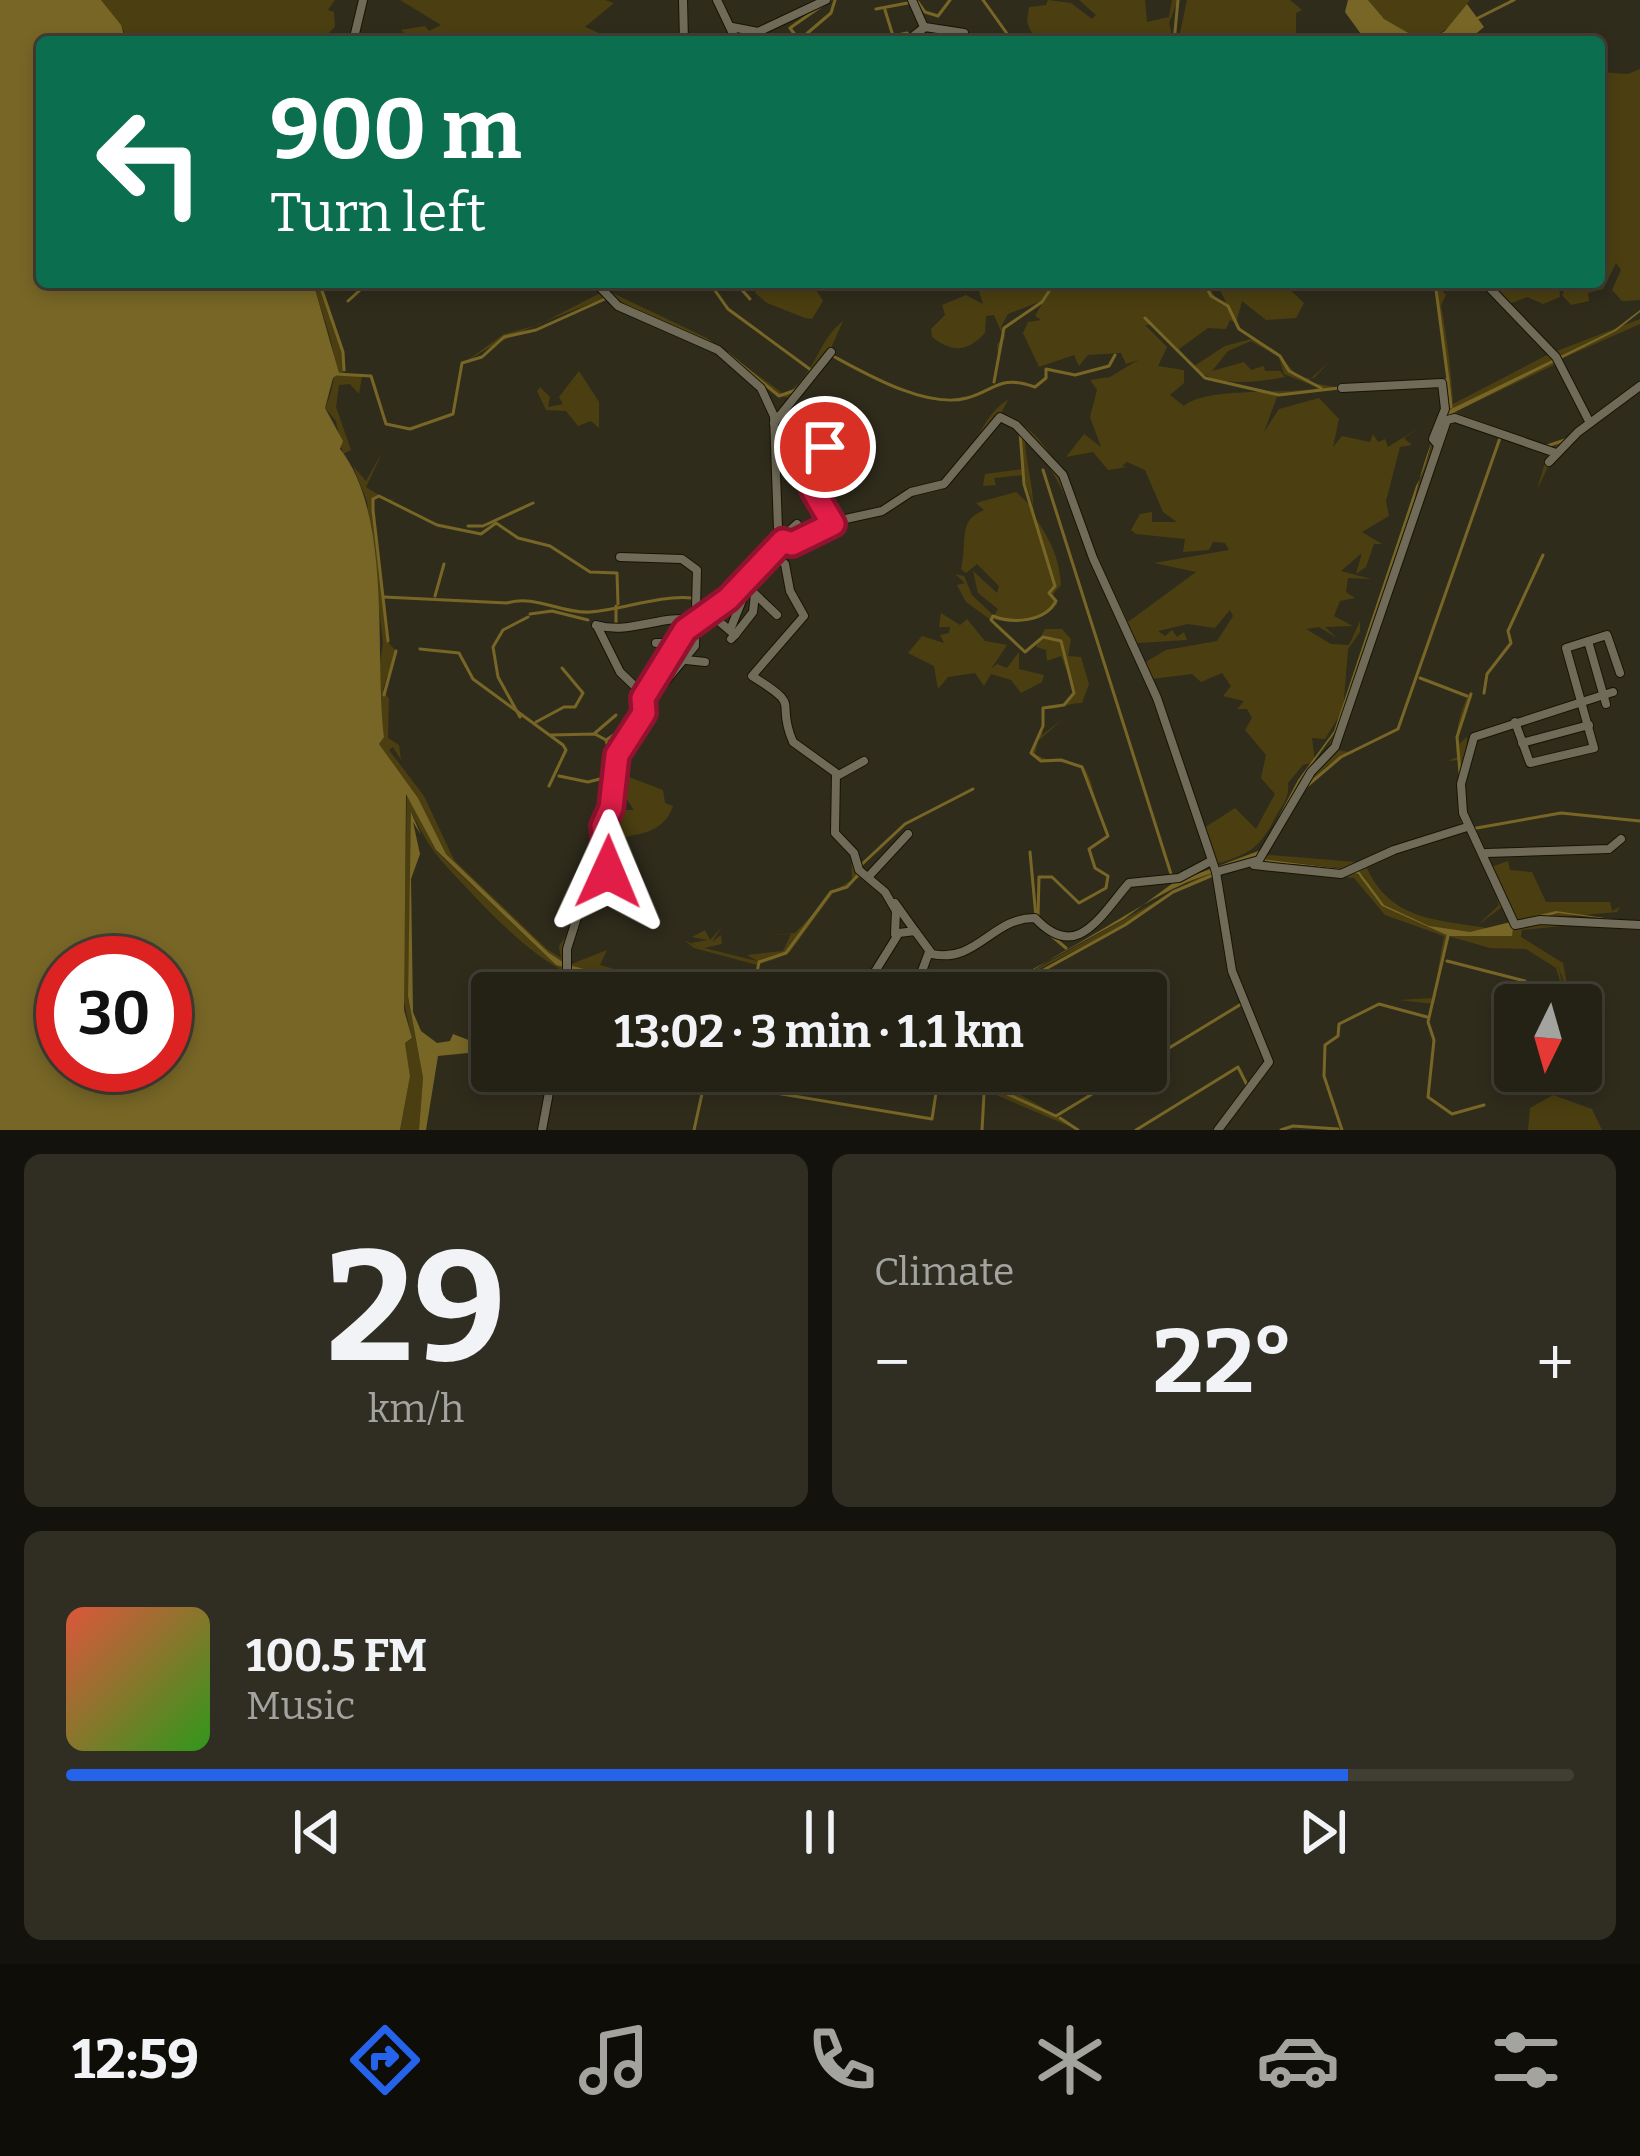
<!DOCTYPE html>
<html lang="en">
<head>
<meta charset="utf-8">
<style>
	body { margin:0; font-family:Bitter,serif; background:#302e22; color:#f1f3f6; height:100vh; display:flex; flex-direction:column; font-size:45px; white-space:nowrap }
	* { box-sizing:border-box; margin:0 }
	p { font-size:39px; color:#a3a3a0 }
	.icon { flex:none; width:66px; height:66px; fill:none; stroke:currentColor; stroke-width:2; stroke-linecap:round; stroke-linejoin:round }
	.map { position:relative; height:1130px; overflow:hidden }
	.sheet { display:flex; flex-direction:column; gap:24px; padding:24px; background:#14120c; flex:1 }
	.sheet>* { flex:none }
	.guide { position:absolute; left:36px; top:36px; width:1569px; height:252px; border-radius:12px; box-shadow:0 6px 18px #0003,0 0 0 3px #413e34; background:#0b6e4f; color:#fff; overflow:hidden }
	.needle { width:78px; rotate:185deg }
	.tools { position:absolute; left:1494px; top:984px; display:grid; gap:24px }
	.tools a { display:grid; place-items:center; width:108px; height:108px; border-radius:12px; background:#242115; box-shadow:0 6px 18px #0003,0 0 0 3px #413e34; font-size:60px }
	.speed { position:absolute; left:36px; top:936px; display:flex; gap:24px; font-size:60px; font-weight:700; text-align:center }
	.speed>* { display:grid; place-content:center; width:156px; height:156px; border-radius:50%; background:#242115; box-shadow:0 6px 18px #0003,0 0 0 3px #413e34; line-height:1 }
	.speed .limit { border:18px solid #d22; background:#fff; color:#111 }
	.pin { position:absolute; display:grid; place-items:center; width:102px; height:102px; color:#fff; margin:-51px; border:6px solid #fff; border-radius:50%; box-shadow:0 3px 12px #0007 }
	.me { position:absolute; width:132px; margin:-66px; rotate:1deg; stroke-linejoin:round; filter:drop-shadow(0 0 9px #0008) }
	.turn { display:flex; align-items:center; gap:42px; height:252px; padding:0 36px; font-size:54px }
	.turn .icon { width:156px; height:156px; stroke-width:2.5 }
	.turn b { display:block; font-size:84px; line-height:102px }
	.big { font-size:90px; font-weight:700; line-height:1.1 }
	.sheet .widget { flex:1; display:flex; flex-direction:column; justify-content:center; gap:18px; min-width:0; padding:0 42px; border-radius:18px; background:#302e22 }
	.sheet .dial { align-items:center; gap:0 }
	.dial b { font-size:156px; line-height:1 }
	.song { display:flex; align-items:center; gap:36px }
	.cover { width:144px; height:144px; border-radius:18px; background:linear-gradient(135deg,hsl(10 70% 55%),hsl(110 70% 35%)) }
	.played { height:12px; border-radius:6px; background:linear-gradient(90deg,#2563eb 85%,#413e34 85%) }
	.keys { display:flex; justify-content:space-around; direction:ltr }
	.heat { display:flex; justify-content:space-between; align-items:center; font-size:66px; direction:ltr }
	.sheet .tiles { flex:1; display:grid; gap:24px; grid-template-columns:1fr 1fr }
	.widget:last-child { grid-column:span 2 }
	.trip { position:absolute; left:471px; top:972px; width:696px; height:120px; border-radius:12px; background:#242115; box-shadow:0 6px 18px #0003,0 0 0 3px #413e34; font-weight:700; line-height:120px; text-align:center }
	.tab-bar { display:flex; height:192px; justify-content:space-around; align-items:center; background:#0e0d08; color:#a3a3a0 }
	.tab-bar .icon { width:84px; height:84px }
	.tab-bar .active { color:#2563eb }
	.tab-bar b { font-size:54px; color:#f1f3f6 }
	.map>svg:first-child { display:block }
	.green { fill:#4b3f11; fill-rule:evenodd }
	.water { fill:#776626; fill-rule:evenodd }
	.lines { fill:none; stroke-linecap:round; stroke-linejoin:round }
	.stream { stroke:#776626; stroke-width:3 }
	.minor-casing { stroke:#181405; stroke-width:10 }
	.minor { stroke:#706b59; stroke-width:8 }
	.route-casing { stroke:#92132f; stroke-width:30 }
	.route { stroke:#e11d48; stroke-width:21 }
</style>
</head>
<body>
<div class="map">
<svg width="1640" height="1130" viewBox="0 0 1640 1130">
	<rect width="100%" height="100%" fill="#302c1c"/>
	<!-- green -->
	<g class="green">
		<path d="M101,0H335L328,10L334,12L335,27L319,42H126L124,31Z"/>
		<path d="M400,0H605L614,3L585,27L606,36L605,42H580L589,39L585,34L573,42H403L407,36L401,30L425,26L429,31L441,25Z"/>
		<path d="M1048,0L1071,3L1092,19L1096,15L1079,0H1145L1147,22L1169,17L1172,0H1178L1169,23L1174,42L1035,41L1027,22L1029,7L1046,5Z"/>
		<path d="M1187,0H1290L1302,10L1296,13V33L1288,42H1187L1180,33Z"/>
		<path d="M1368,0H1470L1449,27L1427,42C1404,39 1380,19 1368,0Z"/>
		<path d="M1640,69V300L1622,301L1612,290L1621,270L1616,263L1603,289L1588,293L1589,301L1571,305L1562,295L1569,282H1599V72L1628,74Z"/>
		<path d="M313,282H318L343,351V375L362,376L359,394L350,384L339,385L336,407L351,450L343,454L336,421L325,408C347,361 326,331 313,282Z"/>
		<path d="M760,282H811L823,301L812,319L805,318L767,303L755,293Z"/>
		<path d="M976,282H1204L1222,305L1226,302L1216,282H1282L1304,303L1296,318L1266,320L1242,301L1236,323L1230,320L1226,329L1208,328L1179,349L1187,358L1154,325H1145L1167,347L1158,366L1184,370V383L1170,395L1184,406C1205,386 1290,395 1319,388L1284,374L1279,357L1251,341L1228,351L1212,371L1244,362L1251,370L1264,366L1265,371H1280L1285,377C1260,382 1212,389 1194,366L1225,346L1251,339L1280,356L1300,379L1314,378L1329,362L1307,382L1340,388L1278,394L1264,432L1279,409L1319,398L1339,419L1333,447L1342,436L1370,442L1373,434L1378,442L1385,439L1388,447L1420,427L1404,438L1412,445L1400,447L1386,501L1389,516L1362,532L1382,544H1374L1366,567L1356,574L1362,553L1341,571L1371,579L1348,578L1346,592L1355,598L1340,601L1334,616L1353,626L1325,627L1337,638L1319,627L1306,629L1331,644L1349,645L1360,621V632L1348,649L1343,711L1446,402L1439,381L1342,387L1448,379L1435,282L1446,295L1441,305C1447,341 1451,368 1453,404L1549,354L1640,319V324L1559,360L1556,357L1558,363L1455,412L1553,448L1588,421L1557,451L1550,450L1554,454L1537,490L1548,452L1501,436L1481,493L1500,435L1447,419L1435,443L1327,756L1343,727L1338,750L1354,753C1300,767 1297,826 1264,849L1299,782L1328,748L1341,713L1325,739L1312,738L1315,762L1303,765L1288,783C1290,798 1282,805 1275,818C1259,849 1249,854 1216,864C1181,811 1184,736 1148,682C1170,738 1183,802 1209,857L1207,861C1184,778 1151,696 1120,615C1112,595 1096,578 1089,558C1072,511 1061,475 1025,437C1025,462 1035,490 1033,514C1048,537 1059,554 1061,585L1053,594L1057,604C1042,622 1016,625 993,619L997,629L1015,641C1005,635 996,631 991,620L966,602L957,585L965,583L955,574L964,576L972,595L994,616L998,609L978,593L973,571L997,593L999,586L977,564L966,573L961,569C968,539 957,521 984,510L976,503L1016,492L1033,508C1032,495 1025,487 1024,475L994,478L996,485L983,486L985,474L1024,469L1020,430L1062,473L1015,423L999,415C974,441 962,482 923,488L921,485C970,489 973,418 1008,400L1000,415C1059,429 1077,518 1099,564C1108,584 1120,602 1128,622L1196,572L1154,563L1229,550L1225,543L1213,542L1209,550L1183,552L1185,539L1136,534L1131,530L1140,514L1152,512V522H1177L1163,512L1145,470L1127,462L1122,466L1127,467L1108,470L1093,452L1066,457L1084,434L1101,447L1090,417L1097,390L1090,380L1110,377L1138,360L1126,364L1121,353L1088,355L1079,366L1074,355L1039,367L1023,333L1028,322L1041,320L1035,316L1044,300L1008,314L1001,327L1005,336L998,355L997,345L1003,336L994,315L986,316L985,333C967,352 953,353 932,337L931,329L945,315L942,305L966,295L983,304ZM1230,610L1233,616L1217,641L1166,650L1144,663L1137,643L1187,640L1184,632L1177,637L1172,630L1165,636L1158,631L1188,624L1215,628ZM1222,673L1231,686L1223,696L1244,701L1237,709H1247L1252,718L1245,730L1266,755L1261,778L1275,794L1256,829L1235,808L1201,830L1151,679L1192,674L1201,682Z"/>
		<path d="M1491,282H1559L1560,297L1543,304L1527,297L1509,304Z"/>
		<path d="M606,290L707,338L785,395C817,373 817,341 843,321L828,355L791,398L779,396L756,376L778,412L775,415L738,363L606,298C555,317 501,337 458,367L504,334L538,325Z"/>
		<path d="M579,371L599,402V428L591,421L578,426L566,411L546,410L537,391L540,387L550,397L548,407L563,404L559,397Z"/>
		<path d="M383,451L366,487L387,500L399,498L387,501L379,496L372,501L387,641L396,651L383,689L389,699L388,738L399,745L401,760L393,747L389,750L424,796L454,860L547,949L561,958L559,946L574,925L566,964L549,953L446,854L418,798L379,744L384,736L377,685L383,643L367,501L353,466L366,481Z"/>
		<path d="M941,613L960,625L967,619L985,641L1007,645L991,669L997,664L1007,668L1019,652V669L1044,675L1042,682L1021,693L1011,680L991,674L984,686L975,673L948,677L938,689L934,666L908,653L922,636L944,643L940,635L949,633L950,627H939Z"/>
		<path d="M1045,629H1062L1071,639L1068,656L1081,657L1089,684L1082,703C1070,702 1058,710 1044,709L1042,735L1063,719L1038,741L1035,754C1076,776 1084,740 1097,807L1083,767L1061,759L1042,761L1032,754L1043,728V709L1065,706L1075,691L1061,656L1047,661L1046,650L1036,647Z"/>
		<path d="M1472,689L1457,733L1460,752L1459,744L1467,737L1465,825L1366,866C1391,924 1443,919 1497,930L1451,934L1510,936L1513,928L1560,913L1514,923L1503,906L1477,926L1499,905L1488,868L1508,861L1510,870L1532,872L1546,902H1610L1612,911L1620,907L1617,912L1549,918L1640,923V930L1573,925L1522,930L1521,937L1563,963L1571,1005L1558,965L1567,1005L1556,968L1526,949L1490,948L1448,936L1434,1004L1399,1000L1433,998L1444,936L1385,915L1354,878L1326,875L1352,872L1367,880L1358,870L1260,859L1269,855L1356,862L1461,824L1458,760L1448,761L1457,757C1454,734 1460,708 1472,689Z"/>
		<path d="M629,777L663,790L665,803L673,806C664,833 640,834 614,839L613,810H634L621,791Z"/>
		<path d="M407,794L436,851L556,965L651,993C575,993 528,952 478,900C446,865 433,857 412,813L408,996L423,1079L419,1130H400L410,1076L405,1043L412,1039L403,997Z"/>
		<path d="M851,851L859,872C871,878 882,888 888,901L860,877L833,893L790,952L775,959L757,965L694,948L684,940L700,948L691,943L708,940L692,937L705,930L710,940L721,928L712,942L721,935L722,944L704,948L757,961L747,955L783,951L791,934L770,935L795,933C816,913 825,894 852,880Z"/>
		<path d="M1212,870L1216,874L1173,892L1124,925L993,993Z"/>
		<path d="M607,950L600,965L697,993H669L569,965Z"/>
		<path d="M940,1071C993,1071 1041,1107 1078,1130Z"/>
		<path d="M1553,1095L1592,1109L1602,1130H1528L1530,1108Z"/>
	</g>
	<!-- water -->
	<g class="water">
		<path d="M0,0H101L121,25L126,42H42V282H313L339,373L333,378L325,408L343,441L340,449C393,515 374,656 384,737L379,744L418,798L446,854L549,953L566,964L669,993H651L556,965L436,850L406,794L404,1010L412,1038L405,1043L410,1076L400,1130H0ZM63,963H165V1065H63Z"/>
		<path d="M1348,0H1368L1384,19L1424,42L1366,41L1345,12Z"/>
		<path d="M1467,4L1484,27L1466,42H1427L1445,31Z"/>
		<path d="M1640,310V312L1616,331L1443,418C1430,439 1417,484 1413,509L1336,731L1299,782L1261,859L1359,871L1384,905L1429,926L1470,932L1556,911L1640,923L1558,913L1513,928L1512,936H1449L1382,906L1358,874C1212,841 1173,892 1054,957C1033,969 1011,987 989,993L1124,919L1173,883L1261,850L1298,780L1334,731L1416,486C1431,460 1427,440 1447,411L1614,330Z"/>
		<path d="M411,812L421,835L413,822L420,854L411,879L413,1012L421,1031L437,1043L450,1041L453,1034L492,1049V1059L468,1053L438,1056L426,1130H419L423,1078L408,996Z"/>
	</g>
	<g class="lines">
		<!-- stream -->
		<g class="stream">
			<path d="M983,0L1013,42"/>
			<path d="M918,2L925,12L938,16L950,0"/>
			<path d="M876,9L913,2"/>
			<path d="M885,10L893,36L907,33L912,38"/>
			<path d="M1478,18L1514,0"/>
			<path d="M799,40L790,28L830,0"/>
			<path d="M797,42L831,13L835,0"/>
			<path d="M1174,42L1178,0"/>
			<path d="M319,282L343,352L344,370"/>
			<path d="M709,282L728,309L811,370"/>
			<path d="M735,282L750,299"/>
			<path d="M1204,282L1211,296L1228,306L1239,329L1280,356L1289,371L1321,388"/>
			<path d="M1435,282L1448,380"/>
			<path d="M348,301L369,282"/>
			<path d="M625,305L709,342"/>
			<path d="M1145,318L1205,378L1279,395L1339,388"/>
			<path d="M728,354L779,396L796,390"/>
			<path d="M833,356C868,375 927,409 967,398C994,391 1000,374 1035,387L1046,378V369L1075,375L1109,366L1115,355"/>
			<path d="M336,374L371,376L386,424L410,429L453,414L462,363L482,357L504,337L536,330L605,299"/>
			<path d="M994,382L1004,328L1042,302L1055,282"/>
			<path d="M1384,383L1448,380L1451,407"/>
			<path d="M1020,432L1024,484L1055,586L1049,593L1056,601C1045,622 1013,624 993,616L991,620L1025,652L1043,637L1061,641L1074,693L1064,705L1043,708V726L1031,753L1041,761L1061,760L1082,767L1108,836L1089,849L1095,868L1108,876L1106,888L1079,903L1052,877H1039L1038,916"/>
			<path d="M1547,446L1565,440"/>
			<path d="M1043,470L1171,874"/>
			<path d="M468,526H483L533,503"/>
			<path d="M435,596L444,564"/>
			<path d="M384,597L507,603C535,594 561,614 590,612C623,610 657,595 692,598"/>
			<path d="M530,614L552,611L588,620"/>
			<path d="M616,627V606"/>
			<path d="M388,641L373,510V499L379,496L437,525L481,534L496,523L518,538L550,546L590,572L617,573L618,604"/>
			<path d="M420,649L459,653L473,679L563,745L566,750L549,786"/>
			<path d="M1420,678L1467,696"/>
			<path d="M1484,693L1487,674L1511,643L1508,631L1543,555"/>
			<path d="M384,695L396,651"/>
			<path d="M520,717L498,677L493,647L503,630L528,617"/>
			<path d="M536,722L564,707H575L583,693L562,668"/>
			<path d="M595,733L616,715"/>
			<path d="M551,735L595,734L606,740L612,761"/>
			<path d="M606,740L632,723"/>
			<path d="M1460,773L1457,737L1471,694"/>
			<path d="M559,776L588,782L608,777"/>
			<path d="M1308,785L1341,757L1398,729L1500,438"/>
			<path d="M1471,829L1561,813L1640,821"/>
			<path d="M1030,852L1036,917"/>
			<path d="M860,866L905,824L973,789"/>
			<path d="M1041,927L1066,948"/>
			<path d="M1448,936L1428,1022L1434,1040L1428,1097L1452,1114L1484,1105"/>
			<path d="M1447,961L1525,981"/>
			<path d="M753,993L759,962L786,953L831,892L847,887L858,875"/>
			<path d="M1002,993L1125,925L1173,892L1213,875"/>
			<path d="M1146,1062L1243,1003"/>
			<path d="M644,1071L932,1119L938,1080"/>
			<path d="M957,1071L1056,1116L1130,1071"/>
			<path d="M1060,1118L1078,1130"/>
			<path d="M694,1130L707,1071"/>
			<path d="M982,1130L984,1094"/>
			<path d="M1136,1130L1238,1067L1248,1087"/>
			<path d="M1281,1130L1293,1126L1338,1129"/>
			<path d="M1342,1130L1324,1076L1325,1045L1338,1036L1339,1024L1379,1004L1427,1017"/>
		</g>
		<defs>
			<g id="minor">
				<path d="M683,0L684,42"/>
				<path d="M717,0L737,42"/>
				<path d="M912,0L924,27"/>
				<path d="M732,27L758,32L826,0"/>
				<path d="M353,42L363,0"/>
				<path d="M906,42L925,27L964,33"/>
				<path d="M595,282L618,306L718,350L761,388L774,416L778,529L788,544L841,520L882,511L911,492L944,484L1000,417L1016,425L1063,475L1093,558L1157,698L1216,872L1232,971L1269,1062L1218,1130"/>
				<path d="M1484,282L1556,357L1590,423"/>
				<path d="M1342,388L1442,383L1445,409L1433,439L1438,445"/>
				<path d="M774,423L831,352"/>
				<path d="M827,444L813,486L833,524"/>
				<path d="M1549,462L1578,432L1640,386"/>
				<path d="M781,538L797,524"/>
				<path d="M770,552L785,564L790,591L804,616L752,676C805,709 774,698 793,742L836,773L835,833L854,853L859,870L885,892L896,911L895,934"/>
				<path d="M620,557L682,559L697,570L695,646L659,689"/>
				<path d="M708,612L735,635L731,639"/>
				<path d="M596,625C631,635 661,614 694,620"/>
				<path d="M597,626L620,672L645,696"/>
				<path d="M730,630L745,593L742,585"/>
				<path d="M735,635L753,612L755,594L777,615"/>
				<path d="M1588,641L1606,704"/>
				<path d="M656,643H674"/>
				<path d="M686,660L705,662"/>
				<path d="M1613,692L1474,737L1461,784L1463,813L1515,925L1540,920L1640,925"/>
				<path d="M1515,722L1530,763L1594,748L1566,648L1607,635L1620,673"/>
				<path d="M1522,743L1589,725"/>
				<path d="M837,776L864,761"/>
				<path d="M1486,853L1609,849L1621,839"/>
				<path d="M1254,865L1341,874L1394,850L1467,827"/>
				<path d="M1216,872L1259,860L1311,772L1335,747L1447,420L1455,418L1556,453"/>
				<path d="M869,876L908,834"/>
				<path d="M895,903L915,931"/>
				<path d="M866,986L899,933L915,931L932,954C976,964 993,917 1035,918C1077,963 1100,916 1129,883L1179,878L1211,861"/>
				<path d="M567,993V949L579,911L608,872L603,826L611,808L617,755L643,713V698L685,630L727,599L783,541"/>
				<path d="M891,993L922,971L929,952"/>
				<path d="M542,1130L553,1071"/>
			</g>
		</defs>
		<!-- minor casing -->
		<use href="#minor" class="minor-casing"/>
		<!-- minor -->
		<use href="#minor" class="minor"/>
	</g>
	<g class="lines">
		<defs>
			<path id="route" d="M608,872L603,826L611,808L617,755L644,713L643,698L685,630L728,599L783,541L792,544L833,524L813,490L825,447"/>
		</defs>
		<!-- route casing -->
		<use href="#route" class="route-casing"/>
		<!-- route -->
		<use href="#route" class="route"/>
	</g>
</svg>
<div class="tools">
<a><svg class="needle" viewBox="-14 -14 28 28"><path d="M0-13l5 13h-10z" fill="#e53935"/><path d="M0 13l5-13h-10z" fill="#a3a3a0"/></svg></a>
</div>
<div class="speed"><div class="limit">30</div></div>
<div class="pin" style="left:825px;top:447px;background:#d93025"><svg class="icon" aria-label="arrive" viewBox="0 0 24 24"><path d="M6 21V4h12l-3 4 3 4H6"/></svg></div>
<svg class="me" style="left:608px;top:872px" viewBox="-20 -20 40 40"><path d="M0-17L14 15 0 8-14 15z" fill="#e11d48" stroke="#fff" stroke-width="4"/></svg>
<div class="trip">13:02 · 3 min · 1.1 km</div>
<div class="guide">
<div class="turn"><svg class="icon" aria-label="left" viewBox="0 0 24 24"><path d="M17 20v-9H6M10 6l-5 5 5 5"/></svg><div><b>900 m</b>Turn left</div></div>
</div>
</div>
<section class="sheet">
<div class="tiles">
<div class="widget dial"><b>29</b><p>km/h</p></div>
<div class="widget"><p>Climate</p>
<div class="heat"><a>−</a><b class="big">22°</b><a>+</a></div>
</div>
<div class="widget">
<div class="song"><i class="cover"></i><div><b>100.5 FM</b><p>Music</p></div></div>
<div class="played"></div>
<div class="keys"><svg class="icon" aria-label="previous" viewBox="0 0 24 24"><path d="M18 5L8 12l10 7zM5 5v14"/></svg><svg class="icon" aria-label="pause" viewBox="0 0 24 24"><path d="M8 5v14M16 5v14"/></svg><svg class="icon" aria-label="next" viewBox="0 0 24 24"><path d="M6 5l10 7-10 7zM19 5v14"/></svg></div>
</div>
</div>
</section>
<nav class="tab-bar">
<b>12:59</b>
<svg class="icon active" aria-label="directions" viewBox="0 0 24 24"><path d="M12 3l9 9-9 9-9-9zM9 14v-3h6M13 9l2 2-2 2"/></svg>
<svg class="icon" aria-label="music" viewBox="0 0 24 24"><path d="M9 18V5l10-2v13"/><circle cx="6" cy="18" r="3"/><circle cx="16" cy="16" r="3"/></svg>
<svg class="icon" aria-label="phone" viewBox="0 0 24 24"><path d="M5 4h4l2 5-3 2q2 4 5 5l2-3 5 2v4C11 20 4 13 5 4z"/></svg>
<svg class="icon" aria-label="climate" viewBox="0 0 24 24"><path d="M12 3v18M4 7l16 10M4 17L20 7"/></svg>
<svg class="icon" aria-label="car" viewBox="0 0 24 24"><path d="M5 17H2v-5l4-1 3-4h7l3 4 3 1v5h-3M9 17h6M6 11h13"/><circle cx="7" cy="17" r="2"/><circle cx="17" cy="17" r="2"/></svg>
<svg class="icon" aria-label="filters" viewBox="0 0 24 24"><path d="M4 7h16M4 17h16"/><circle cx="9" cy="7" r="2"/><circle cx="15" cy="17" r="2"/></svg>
</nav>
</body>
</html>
